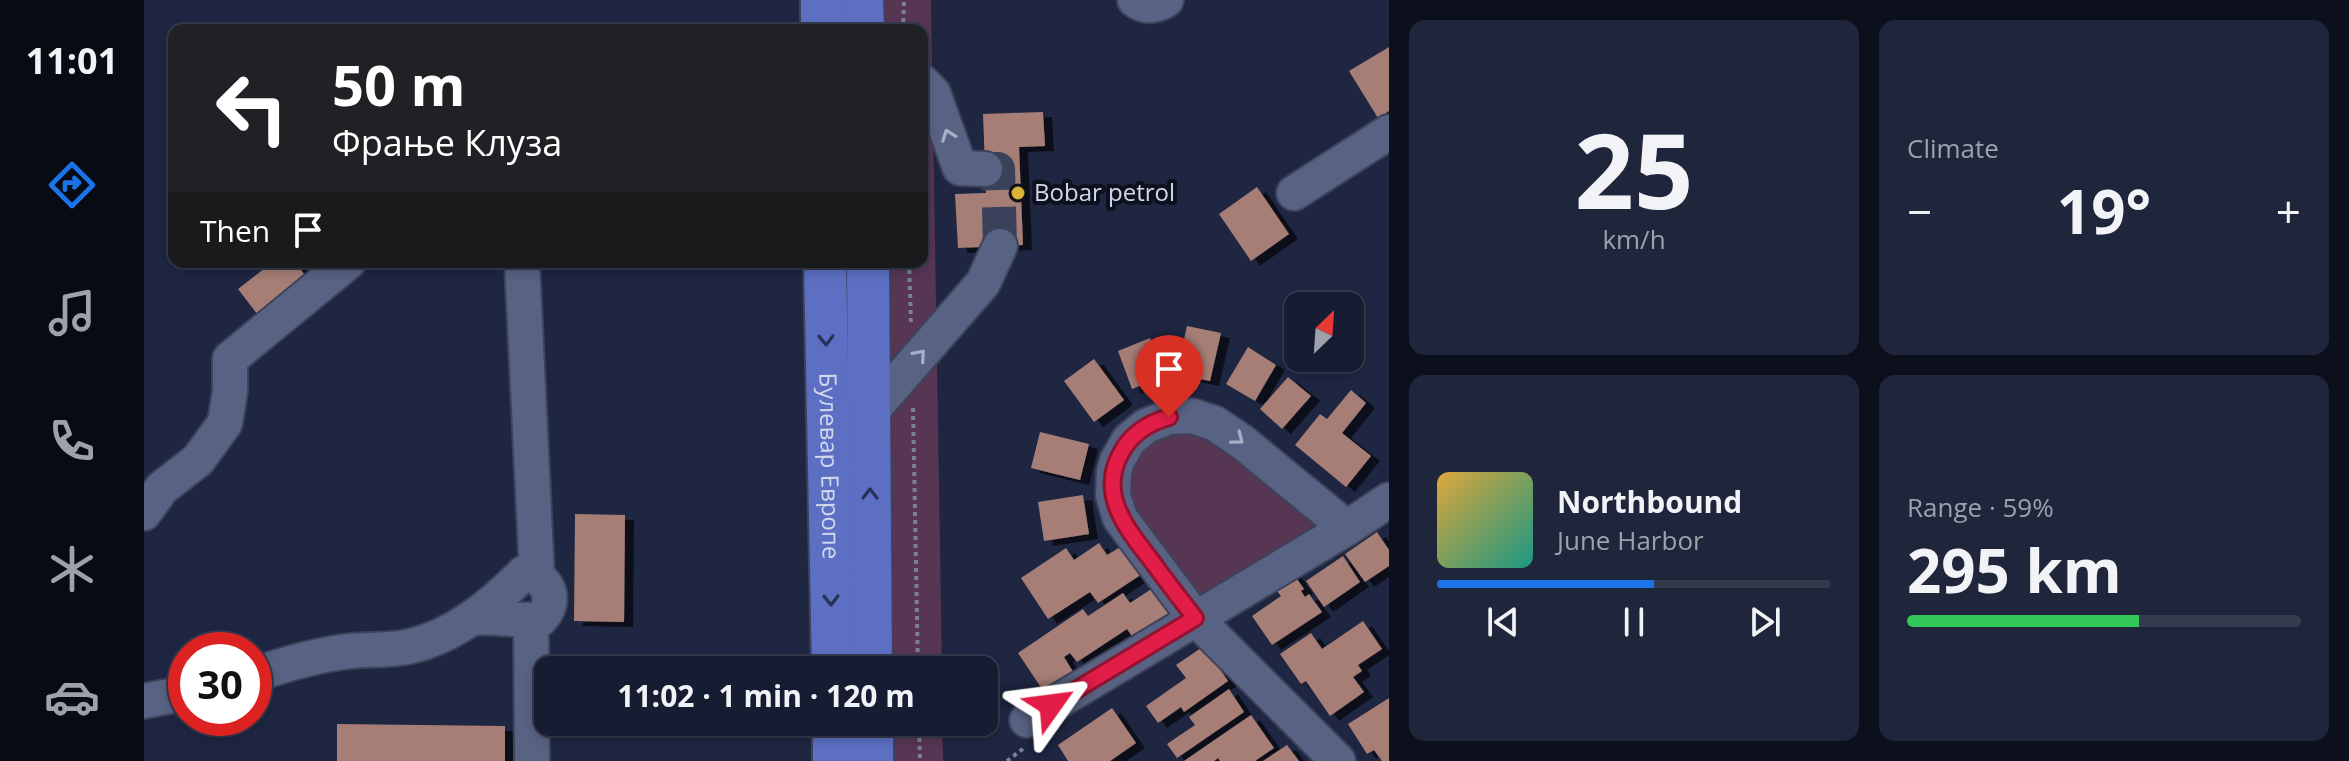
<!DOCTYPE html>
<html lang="en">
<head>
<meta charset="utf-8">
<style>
	body { margin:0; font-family:"Open Sans",sans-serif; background:#1f253a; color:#f1f3f6; height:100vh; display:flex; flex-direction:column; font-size:30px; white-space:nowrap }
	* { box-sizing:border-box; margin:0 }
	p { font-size:26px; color:#9ea1ac }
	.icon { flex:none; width:44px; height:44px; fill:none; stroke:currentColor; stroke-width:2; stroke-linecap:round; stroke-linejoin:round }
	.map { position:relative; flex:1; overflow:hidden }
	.side { display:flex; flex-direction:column; gap:20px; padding:20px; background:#0c0f1c; width:960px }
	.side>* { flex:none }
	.hud { position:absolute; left:24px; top:24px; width:760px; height:244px; border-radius:16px; box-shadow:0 4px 12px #0003,0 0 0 2px #353a4d; background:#202124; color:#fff; overflow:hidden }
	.needle { width:52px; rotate:25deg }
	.fabs { position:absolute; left:1140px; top:292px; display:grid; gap:16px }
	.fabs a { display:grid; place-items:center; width:80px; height:80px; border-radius:16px; background:#161c32; box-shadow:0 4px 12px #0003,0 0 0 2px #353a4d; font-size:40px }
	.speed { position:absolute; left:24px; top:632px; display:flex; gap:16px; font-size:40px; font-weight:700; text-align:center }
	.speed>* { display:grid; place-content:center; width:104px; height:104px; border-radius:50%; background:#161c32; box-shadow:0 4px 12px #0003,0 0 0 2px #353a4d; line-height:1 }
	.speed .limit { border:12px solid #d22; background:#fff; color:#111 }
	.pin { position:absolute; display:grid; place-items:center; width:68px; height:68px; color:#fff; margin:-82px -34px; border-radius:50% 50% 50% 0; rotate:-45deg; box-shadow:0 0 8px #0007 }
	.pin .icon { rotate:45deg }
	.me { position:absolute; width:88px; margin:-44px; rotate:59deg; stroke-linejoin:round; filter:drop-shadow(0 0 6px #0008) }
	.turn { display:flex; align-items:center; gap:28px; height:168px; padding:0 32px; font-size:36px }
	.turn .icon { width:104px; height:104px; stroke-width:2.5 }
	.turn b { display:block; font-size:56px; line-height:68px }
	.then { display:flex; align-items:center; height:76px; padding:0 32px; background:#0003; gap:16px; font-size:30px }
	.big { font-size:60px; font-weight:700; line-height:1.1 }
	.side .card { flex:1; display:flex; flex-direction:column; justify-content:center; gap:12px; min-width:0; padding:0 28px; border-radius:16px; background:#1f253a }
	.side .dial { align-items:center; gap:0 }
	.dial b { font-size:104px; line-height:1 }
	.song { display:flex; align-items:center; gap:24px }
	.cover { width:96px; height:96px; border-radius:12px; background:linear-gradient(135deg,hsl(40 70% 55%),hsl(170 70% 35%)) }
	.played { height:8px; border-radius:4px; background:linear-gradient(90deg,#1a73e8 55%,#353a4d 55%) }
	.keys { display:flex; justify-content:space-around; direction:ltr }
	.heat { display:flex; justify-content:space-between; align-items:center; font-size:44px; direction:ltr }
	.charge { height:12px; border-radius:6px; background:linear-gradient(90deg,#34c759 59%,#353a4d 0) }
	.side .tiles { flex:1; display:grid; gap:20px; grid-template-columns:repeat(2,1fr) }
	.trip { position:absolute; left:390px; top:656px; width:464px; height:80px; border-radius:16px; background:#161c32; box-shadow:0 4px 12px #0003,0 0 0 2px #353a4d; font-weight:700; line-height:80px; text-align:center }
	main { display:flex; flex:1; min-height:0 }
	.tab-bar { display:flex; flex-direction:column; width:144px; justify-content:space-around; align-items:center; background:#090b14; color:#9ea1ac }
	.tab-bar .icon { width:56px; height:56px }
	.tab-bar .on { color:#1a73e8 }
	.tab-bar b { font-size:36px; color:#f1f3f6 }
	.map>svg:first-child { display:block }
	.green { fill:#573653 }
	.building { fill:#a77e76; filter:url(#shadow) }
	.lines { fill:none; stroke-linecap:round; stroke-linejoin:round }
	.minor-tunnel { stroke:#39415b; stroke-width:34; stroke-dasharray:34 17; stroke-linecap:butt }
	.minor-casing { stroke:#3d435b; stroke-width:38 }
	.major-casing { stroke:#3d435b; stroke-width:46 }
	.path { stroke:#798097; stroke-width:4; stroke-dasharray:4 4; stroke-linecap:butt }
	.minor { stroke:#586283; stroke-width:34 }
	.major { stroke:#5c6fc3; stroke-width:42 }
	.oneway { stroke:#a7afc7 }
	.oneway2 { stroke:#293157 }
	.route-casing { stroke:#92132f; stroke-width:20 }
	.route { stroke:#e11d48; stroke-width:14 }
	.poi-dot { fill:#d9b334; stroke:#0d101d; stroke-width:3 }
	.labels { text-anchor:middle; stroke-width:8; stroke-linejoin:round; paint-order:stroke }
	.poi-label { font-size:24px; fill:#d2d8eb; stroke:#0d101d; text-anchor:start }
	.street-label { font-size:24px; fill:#d2d8eb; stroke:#0d101d }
</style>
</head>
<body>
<main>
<nav class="tab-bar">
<b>11:01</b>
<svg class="icon on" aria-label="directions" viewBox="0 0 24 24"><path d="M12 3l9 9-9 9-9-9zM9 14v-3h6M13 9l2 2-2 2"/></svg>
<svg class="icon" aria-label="music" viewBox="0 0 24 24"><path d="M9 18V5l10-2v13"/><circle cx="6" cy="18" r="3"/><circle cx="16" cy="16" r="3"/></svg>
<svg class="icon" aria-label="phone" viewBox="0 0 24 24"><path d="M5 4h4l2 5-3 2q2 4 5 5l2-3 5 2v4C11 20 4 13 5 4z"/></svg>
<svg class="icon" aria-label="climate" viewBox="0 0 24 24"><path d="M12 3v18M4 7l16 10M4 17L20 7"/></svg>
<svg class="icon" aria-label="car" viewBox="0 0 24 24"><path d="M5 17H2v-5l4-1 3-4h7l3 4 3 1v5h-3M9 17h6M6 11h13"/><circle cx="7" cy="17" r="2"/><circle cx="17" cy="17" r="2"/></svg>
</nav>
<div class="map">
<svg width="1245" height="761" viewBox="0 0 1245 761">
	<defs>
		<filter id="shadow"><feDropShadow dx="9" dy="5" stdDeviation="0" flood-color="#0009"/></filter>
	</defs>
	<rect width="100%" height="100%" fill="#1e2642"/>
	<!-- green -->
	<g class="green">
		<path d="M729,0H787L798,670H740L734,262H778V30H729Z"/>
		<path d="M1036,416L1203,528L1051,618L970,472Z"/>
		<path d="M741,722H798L799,761H742Z"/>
	</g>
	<!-- building -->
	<g class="building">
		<path d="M1245,47V111L1234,118L1205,71Z"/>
		<path d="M899,112L901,146L875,147L879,245L814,248L811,194L842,193L839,114Z"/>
		<path d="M1113,187L1145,234L1107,261L1075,214Z"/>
		<path d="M129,262H151L163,278L114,315L94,289Z"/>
		<path d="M1043,326L1077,333L1066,381L1032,374Z"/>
		<path d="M1006,338L1020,376L988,389L974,351Z"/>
		<path d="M1104,347L1132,365L1111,401L1082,384Z"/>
		<path d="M950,359L980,400L950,422L920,381Z"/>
		<path d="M1144,377L1167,396L1138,429L1116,409Z"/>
		<path d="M1207,390L1222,403L1198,433L1227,456L1202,487L1151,445L1176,414L1183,419Z"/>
		<path d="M896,432L945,444L936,480L887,468Z"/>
		<path d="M939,495L945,534L900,541L894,502Z"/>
		<path d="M431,514L481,515L480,622L430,621Z"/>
		<path d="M1233,532L1245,550V566L1221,582L1201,554Z"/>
		<path d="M955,543L963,555L983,543L1001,572L954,603L946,592L904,619L877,578L922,548L930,560Z"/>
		<path d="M1199,556L1216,582L1180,607L1162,581Z"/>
		<path d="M1148,572L1160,589L1157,591L1161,597L1165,594L1178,612L1128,645L1108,616L1137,596L1129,586Z"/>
		<path d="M1012,586L1032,615L992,642L983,629L933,662L926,653L920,657L931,675L902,695L874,653L939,609L944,616L979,593L986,603Z"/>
		<path d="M1219,621L1238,649L1214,665L1218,671L1209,677L1220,692L1186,716L1162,681L1157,684L1136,654L1167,633L1178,649Z"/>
		<path d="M1060,646L1084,681L1040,712L1037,707L1014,723L1002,706L1042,678L1032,665Z"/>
		<path d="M1085,689L1100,712L1033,758L1023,744L1051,725L1045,717Z"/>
		<path d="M1245,698V761H1238L1230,750L1223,754L1204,724Z"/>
		<path d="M968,708L992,743L966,761H924L914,745Z"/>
		<path d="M1107,715L1130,748L1111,761H1076L1074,758L1070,761H1040Z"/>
		<path d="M193,724L361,726V761H193Z"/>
		<path d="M1143,745L1155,761H1119Z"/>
	</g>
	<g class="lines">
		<!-- minor-tunnel -->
		<path class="minor-tunnel" d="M841,169H854L856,246"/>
		<defs>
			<g id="minor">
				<path d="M991,0C1001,8 1012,6 1022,0"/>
				<path d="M778,82L789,93L816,168L841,169"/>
				<path d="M1150,193L1245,132"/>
				<path d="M378,262L393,576"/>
				<path d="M725,414L839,283L856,246"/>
				<path d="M0,513L18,488L54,460L81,423L86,391V359L204,262"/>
				<path d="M387,620L388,761"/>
				<path d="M110,675C141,664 173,655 206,651C226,649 248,651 267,646C311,636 349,604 380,573C405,576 415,602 395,620C373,621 351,616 329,618"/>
				<path d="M0,701L42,693"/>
				<path d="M883,720L1203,528L1245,500"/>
				<path d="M1194,761L1051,618L976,518L969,495L970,472L973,461L985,440L1002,426L1025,417L1048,416L1070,423L1097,441L1203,528"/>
			</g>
			<g id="major">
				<path d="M678,0V30"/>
				<path d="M718,0L719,30"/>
				<path id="s1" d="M681,262L689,670"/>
				<path d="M724,262L727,670"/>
				<path d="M690,722V761"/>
				<path d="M728,722V761"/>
			</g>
		</defs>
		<!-- minor casing -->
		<use href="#minor" class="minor-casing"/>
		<!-- major casing -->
		<use href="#major" class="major-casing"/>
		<!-- path -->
		<g class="path">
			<path d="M759,30L760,0"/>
			<path d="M765,262L767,324"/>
			<path d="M769,408L774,670"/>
			<path d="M775,722L776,761"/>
			<path d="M863,761L880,748"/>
		</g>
		<!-- minor -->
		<use href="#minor" class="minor"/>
		<!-- major -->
		<use href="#major" class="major"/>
	</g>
	<!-- one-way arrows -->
	<defs><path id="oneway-chevron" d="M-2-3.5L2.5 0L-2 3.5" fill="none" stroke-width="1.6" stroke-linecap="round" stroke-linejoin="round" transform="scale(2)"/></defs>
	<g class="oneway">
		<use href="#oneway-chevron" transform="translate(804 135) rotate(-110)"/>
		<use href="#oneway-chevron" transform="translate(776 355) rotate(-49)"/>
		<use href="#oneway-chevron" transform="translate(1094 439) rotate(37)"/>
	</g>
	<g class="oneway2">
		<use href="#oneway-chevron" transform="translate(682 340) rotate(89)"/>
		<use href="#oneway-chevron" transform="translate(726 494) rotate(-90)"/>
		<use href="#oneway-chevron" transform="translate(687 600) rotate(89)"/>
	</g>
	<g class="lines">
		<defs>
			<path id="route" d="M907,705L1051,618C1037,600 1023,582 1010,564C985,531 953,496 977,453C987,434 1004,423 1025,417"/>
		</defs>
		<!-- route casing -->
		<use href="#route" class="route-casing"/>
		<!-- route -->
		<use href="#route" class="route"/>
	</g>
	<!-- markers -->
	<circle class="poi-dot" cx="874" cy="193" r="8"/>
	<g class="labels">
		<!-- poi labels -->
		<g class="poi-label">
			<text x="890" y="201">Bobar petrol</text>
		</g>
		<!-- street labels -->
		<g class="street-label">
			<text dy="8" stroke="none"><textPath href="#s1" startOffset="204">Булевар Европе</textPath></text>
		</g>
	</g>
</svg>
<div class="fabs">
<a><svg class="needle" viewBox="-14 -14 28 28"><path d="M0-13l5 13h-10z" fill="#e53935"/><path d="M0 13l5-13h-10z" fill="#9ea1ac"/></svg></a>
</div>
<div class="speed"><div class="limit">30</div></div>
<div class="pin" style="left:1025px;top:417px;background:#d93025"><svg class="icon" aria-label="arrive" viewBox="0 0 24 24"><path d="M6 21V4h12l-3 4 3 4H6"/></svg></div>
<svg class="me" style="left:907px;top:705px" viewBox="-20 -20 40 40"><path d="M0-17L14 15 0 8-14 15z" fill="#e11d48" stroke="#fff" stroke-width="4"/></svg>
<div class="trip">11:02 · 1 min · 120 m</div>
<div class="hud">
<div class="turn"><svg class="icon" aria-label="left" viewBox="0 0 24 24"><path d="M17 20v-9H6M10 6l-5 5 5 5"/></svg><div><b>50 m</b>Фрање Клуза</div></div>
<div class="then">Then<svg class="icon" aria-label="arrive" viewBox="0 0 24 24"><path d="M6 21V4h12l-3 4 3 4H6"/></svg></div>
</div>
</div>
<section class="side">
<div class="tiles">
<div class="card dial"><b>25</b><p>km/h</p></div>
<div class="card"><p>Climate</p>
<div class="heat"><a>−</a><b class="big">19°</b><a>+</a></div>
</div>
<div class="card">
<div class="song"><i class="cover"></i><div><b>Northbound</b><p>June Harbor</p></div></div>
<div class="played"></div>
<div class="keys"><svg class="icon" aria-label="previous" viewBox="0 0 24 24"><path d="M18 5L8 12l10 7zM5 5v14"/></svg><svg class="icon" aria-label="pause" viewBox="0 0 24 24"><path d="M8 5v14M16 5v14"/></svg><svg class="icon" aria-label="next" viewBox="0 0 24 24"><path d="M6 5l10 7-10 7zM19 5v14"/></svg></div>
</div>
<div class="card"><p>Range · 59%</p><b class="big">295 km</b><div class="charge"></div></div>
</div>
</section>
</main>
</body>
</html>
